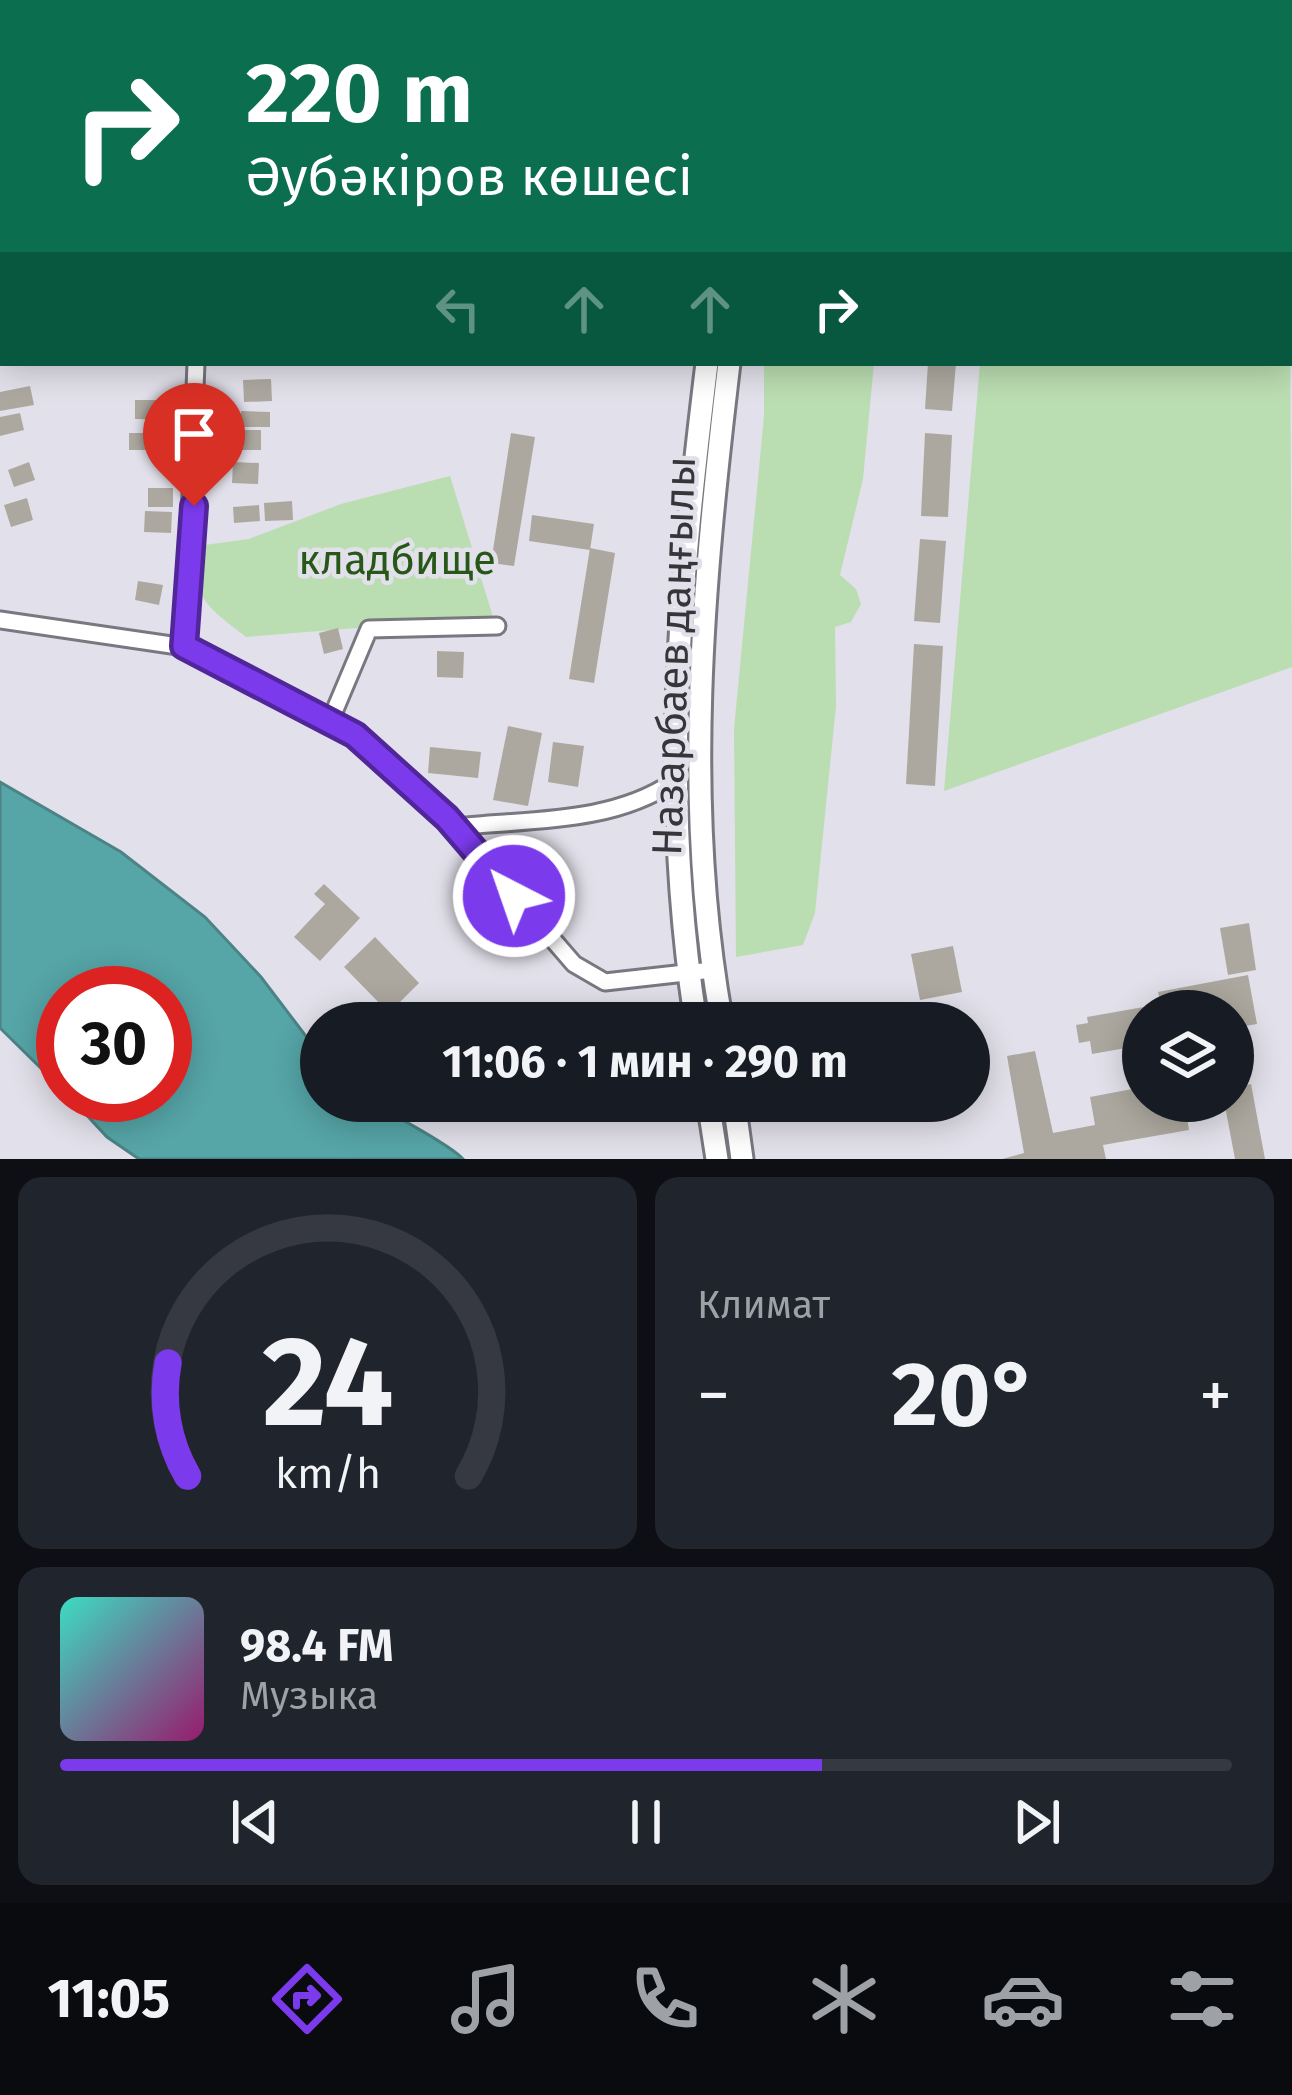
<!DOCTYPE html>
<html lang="ru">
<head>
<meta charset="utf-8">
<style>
	body { margin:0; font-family:"Fira Sans",sans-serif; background:#20242c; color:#f1f3f6; height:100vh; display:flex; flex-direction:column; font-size:45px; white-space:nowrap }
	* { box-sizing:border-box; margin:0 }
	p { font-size:39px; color:#9ea1a6 }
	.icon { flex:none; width:66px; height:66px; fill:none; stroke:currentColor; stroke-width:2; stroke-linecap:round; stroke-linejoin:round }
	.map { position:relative; height:1159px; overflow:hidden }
	.side { display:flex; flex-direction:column; gap:18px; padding:18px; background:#0d0f14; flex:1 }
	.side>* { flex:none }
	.top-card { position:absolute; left:0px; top:0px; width:1293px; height:366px; box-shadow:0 6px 30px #0003; background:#0b6e4f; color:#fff; overflow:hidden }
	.fabs { position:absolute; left:1122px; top:990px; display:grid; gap:24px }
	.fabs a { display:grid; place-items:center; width:132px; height:132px; border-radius:50%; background:#171b24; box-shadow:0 6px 30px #0003; font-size:60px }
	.speed { position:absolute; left:36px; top:966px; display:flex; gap:24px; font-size:60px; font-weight:700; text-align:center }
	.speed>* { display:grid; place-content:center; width:156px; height:156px; border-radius:50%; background:#171b24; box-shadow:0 6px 30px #0003; line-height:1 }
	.speed .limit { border:18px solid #d22; background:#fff; color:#111 }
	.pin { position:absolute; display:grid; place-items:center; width:102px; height:102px; color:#fff; margin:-123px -51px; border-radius:50% 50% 50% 0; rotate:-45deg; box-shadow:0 0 12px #0007 }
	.pin .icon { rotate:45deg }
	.me { position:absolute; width:132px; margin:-66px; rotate:319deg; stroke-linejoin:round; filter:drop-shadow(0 0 9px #0008) }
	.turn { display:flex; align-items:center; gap:42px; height:252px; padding:0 48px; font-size:54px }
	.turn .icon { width:156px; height:156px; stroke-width:2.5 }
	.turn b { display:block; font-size:84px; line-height:102px }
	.lanes { display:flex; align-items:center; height:114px; padding:0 48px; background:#0003; justify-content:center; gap:60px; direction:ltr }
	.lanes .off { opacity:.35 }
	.big { font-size:90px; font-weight:700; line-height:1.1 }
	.side .card { flex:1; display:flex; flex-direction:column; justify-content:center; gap:18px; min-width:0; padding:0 42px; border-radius:24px; background:#20242c }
	.side .dial { align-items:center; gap:0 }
	.dial svg { height:312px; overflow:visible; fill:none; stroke:#363941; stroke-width:7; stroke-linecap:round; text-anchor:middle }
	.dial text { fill:#f1f3f6; stroke:none }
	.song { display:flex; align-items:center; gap:36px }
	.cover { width:144px; height:144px; border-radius:18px; background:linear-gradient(135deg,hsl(170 70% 55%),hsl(320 70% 35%)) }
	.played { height:12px; border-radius:6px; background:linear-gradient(90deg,#7c3aed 65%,#363941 65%) }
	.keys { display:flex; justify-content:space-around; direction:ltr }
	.heat { display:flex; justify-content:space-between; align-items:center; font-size:66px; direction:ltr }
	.side .tiles { flex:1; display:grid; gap:18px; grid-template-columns:1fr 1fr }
	.card:last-child { grid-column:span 2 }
	.trip { position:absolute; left:300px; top:1002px; width:690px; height:120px; border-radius:60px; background:#171b24; box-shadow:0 6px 30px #0003; font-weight:700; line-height:120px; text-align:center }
	.dock { display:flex; height:192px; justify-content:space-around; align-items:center; background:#090b0e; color:#9ea1a6 }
	.dock .icon { width:84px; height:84px }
	.dock .on { color:#7c3aed }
	.dock b { font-size:54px; color:#f1f3f6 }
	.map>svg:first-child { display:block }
	.green { fill:#bbddb2 }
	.water { fill:#56a5a7; stroke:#4c8386; stroke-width:3 }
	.building { fill:#ada89f }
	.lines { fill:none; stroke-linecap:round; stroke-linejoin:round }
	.minor-casing { stroke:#79777f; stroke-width:21 }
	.secondary-casing { stroke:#79777f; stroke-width:27 }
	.minor { stroke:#fff; stroke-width:15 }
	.secondary { stroke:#fff; stroke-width:21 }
	.route-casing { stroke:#51269a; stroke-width:30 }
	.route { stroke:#7c3aed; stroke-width:21 }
	.labels { text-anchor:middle; stroke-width:9; stroke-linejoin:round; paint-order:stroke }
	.park-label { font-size:42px; fill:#275818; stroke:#e2e0ea }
	.street-label { font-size:42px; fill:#363539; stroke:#e2e0ea }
</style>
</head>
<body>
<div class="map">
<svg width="1292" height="1159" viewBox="0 0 1292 1159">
	<rect width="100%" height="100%" fill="#e2e0ea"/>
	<!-- green -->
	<g class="green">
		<path d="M1290,323L1292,667L944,791L980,363H1290Z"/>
		<path d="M764,363H874L863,479L840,575L856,589L861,604L851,622L835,627L836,706L815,913L803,945L736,957L734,729L764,416Z"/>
		<path d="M450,476L493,617L246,637C205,605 193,600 197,546L249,539L341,504Z"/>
	</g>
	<!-- water -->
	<path class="water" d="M0,782L121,852L205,917L261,977L321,1056V1101C334,1101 348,1099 361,1101C376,1103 451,1146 463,1159H139L107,1137L68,1095H165V993H63V1090L0,1028Z"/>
	<!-- building -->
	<g class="building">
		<path d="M928,363H956L952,411L925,409Z"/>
		<path d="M271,379L272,401L244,402L243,380Z"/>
		<path d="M30,386L34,405L0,411V392Z"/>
		<path d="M135,400H172L171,420L135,419Z"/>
		<path d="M241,411L270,412V427H241Z"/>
		<path d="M20,413L24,430L0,436V417Z"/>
		<rect x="241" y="430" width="20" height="20"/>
		<rect x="129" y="433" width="26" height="17"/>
		<path d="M511,433L535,437L514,566L491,563Z"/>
		<path d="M925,433L952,435L948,517L921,516Z"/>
		<path d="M29,462L35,480L14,487L8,470Z"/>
		<path d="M233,462L259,463L258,484L232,483Z"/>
		<rect x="148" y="488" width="25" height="19"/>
		<path d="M27,498L33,520L11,527L4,505Z"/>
		<path d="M292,501L293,520L265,521L264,503Z"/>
		<path d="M259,505L260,521L234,523L233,507Z"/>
		<path d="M145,511L172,512L171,533L144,532Z"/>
		<path d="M532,515L594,524L590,550L529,541Z"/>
		<path d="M920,539L946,541L940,623L914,621Z"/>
		<path d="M590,548L615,553L594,683L569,679Z"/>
		<path d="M138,581L163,585L159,605L135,600Z"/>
		<path d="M338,628L343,649L324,654L319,633Z"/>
		<path d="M914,644L943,646L935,786L906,784Z"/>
		<path d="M437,651L464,652L463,678L437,677Z"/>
		<path d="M508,726L542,733L528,806L493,800Z"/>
		<path d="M553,742L584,746L578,787L548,782Z"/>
		<path d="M430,747L481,752L478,778L428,773Z"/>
		<path d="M324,884L360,918L320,961L294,937L325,904L314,894Z"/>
		<path d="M1249,923L1256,970L1228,975L1220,928Z"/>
		<path d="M375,937L419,983L389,1013L344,967Z"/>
		<path d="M953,946L962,992L920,1000L911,954Z"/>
		<path d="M1248,975L1257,1024L1233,1028V1011H1143V1045L1092,1054L1090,1041L1079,1043L1076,1025L1088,1023L1087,1017L1161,1004L1158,992Z"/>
		<path d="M1035,1051L1053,1133L1095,1125L1090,1097L1143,1087V1101H1184L1189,1130L1103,1145L1106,1159H1002L1024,1153L1007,1056Z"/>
		<path d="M1251,1084L1265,1159H1235L1224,1101H1233V1087Z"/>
	</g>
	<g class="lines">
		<defs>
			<g id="minor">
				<path d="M613,0V3"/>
				<path d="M201,3V0"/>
				<path d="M439,3L440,0"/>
				<path d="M1290,296L1292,297"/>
				<path d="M0,620L185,647L331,719L355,735L447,817L574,964L605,982L712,970"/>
				<path d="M185,647L196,363"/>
				<path d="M331,719L369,629L497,626"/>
				<path d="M455,827C528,819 611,824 673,782"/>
			</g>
			<g id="secondary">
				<path d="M755,3L756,0"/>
				<path d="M776,3V0"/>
				<path d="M696,1023C660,791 679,593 707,363"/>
				<path d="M722,1023C682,805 703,582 729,363"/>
				<path d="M708,1101L717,1159"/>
				<path d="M734,1101L742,1159"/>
			</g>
		</defs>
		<!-- minor casing -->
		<use href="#minor" class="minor-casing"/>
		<!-- secondary casing -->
		<use href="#secondary" class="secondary-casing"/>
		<!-- minor -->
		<use href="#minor" class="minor"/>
		<!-- secondary -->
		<use href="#secondary" class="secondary"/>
	</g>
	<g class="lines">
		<defs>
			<path id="route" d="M194,506L184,646L355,735L447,818L514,896"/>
		</defs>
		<!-- route casing -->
		<use href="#route" class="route-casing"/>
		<!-- route -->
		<use href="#route" class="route"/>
	</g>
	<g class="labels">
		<!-- park labels -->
		<g class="park-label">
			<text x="397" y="574">кладбище</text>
		</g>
		<!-- street labels -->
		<g class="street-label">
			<text transform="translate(673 656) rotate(-88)" y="15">Назарбаев даңғылы</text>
		</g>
	</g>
</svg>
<div class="fabs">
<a><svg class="icon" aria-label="layers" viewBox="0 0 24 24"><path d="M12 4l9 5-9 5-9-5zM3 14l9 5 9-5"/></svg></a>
</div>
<div class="speed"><div class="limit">30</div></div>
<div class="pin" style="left:194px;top:506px;background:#d93025"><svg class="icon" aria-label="arrive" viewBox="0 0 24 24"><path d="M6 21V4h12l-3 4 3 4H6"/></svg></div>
<svg class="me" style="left:514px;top:896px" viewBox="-20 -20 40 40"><circle r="17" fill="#7c3aed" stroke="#fff" stroke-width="3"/><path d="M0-11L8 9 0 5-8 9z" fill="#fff"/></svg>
<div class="trip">11:06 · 1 мин · 290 m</div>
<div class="top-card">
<div class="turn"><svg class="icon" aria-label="right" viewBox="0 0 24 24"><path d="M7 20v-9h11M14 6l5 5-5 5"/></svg><div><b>220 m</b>Әубәкіров көшесі</div></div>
<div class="lanes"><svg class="icon off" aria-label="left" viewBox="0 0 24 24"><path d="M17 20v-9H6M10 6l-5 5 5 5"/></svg><svg class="icon off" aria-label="ahead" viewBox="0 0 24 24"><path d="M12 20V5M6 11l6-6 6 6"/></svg><svg class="icon off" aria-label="ahead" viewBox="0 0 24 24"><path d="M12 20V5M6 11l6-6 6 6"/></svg><svg class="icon" aria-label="right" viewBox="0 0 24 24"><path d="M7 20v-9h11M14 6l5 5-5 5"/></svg></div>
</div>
</div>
<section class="side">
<div class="tiles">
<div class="card dial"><svg viewBox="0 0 100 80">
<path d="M14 69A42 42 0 1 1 86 69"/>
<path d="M14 69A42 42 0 0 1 9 40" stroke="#7c3aed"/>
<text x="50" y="56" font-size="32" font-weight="700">24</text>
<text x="50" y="72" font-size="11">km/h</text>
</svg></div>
<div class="card"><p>Климат</p>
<div class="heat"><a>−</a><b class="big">20°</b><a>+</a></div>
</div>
<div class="card">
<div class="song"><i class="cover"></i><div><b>98.4 FM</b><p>Музыка</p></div></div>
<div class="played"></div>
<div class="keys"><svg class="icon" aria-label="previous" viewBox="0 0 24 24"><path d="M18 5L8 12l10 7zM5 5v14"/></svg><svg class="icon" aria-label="pause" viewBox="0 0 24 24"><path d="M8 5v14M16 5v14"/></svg><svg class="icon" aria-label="next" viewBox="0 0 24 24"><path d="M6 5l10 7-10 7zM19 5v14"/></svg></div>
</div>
</div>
</section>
<nav class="dock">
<b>11:05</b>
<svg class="icon on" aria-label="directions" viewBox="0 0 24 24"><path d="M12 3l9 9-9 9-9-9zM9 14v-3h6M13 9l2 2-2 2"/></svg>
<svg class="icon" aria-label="music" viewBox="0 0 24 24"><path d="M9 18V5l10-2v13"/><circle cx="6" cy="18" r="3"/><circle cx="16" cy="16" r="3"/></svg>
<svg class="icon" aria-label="phone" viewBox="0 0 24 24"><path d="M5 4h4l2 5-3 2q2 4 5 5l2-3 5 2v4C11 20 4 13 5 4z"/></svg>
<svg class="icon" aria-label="climate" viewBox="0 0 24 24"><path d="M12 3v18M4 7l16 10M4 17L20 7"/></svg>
<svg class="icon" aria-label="car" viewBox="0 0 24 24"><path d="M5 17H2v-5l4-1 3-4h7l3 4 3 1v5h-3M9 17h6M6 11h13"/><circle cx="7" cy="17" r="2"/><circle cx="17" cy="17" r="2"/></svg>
<svg class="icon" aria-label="filters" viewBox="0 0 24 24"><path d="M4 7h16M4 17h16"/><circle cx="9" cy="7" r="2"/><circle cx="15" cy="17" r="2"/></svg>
</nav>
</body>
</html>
